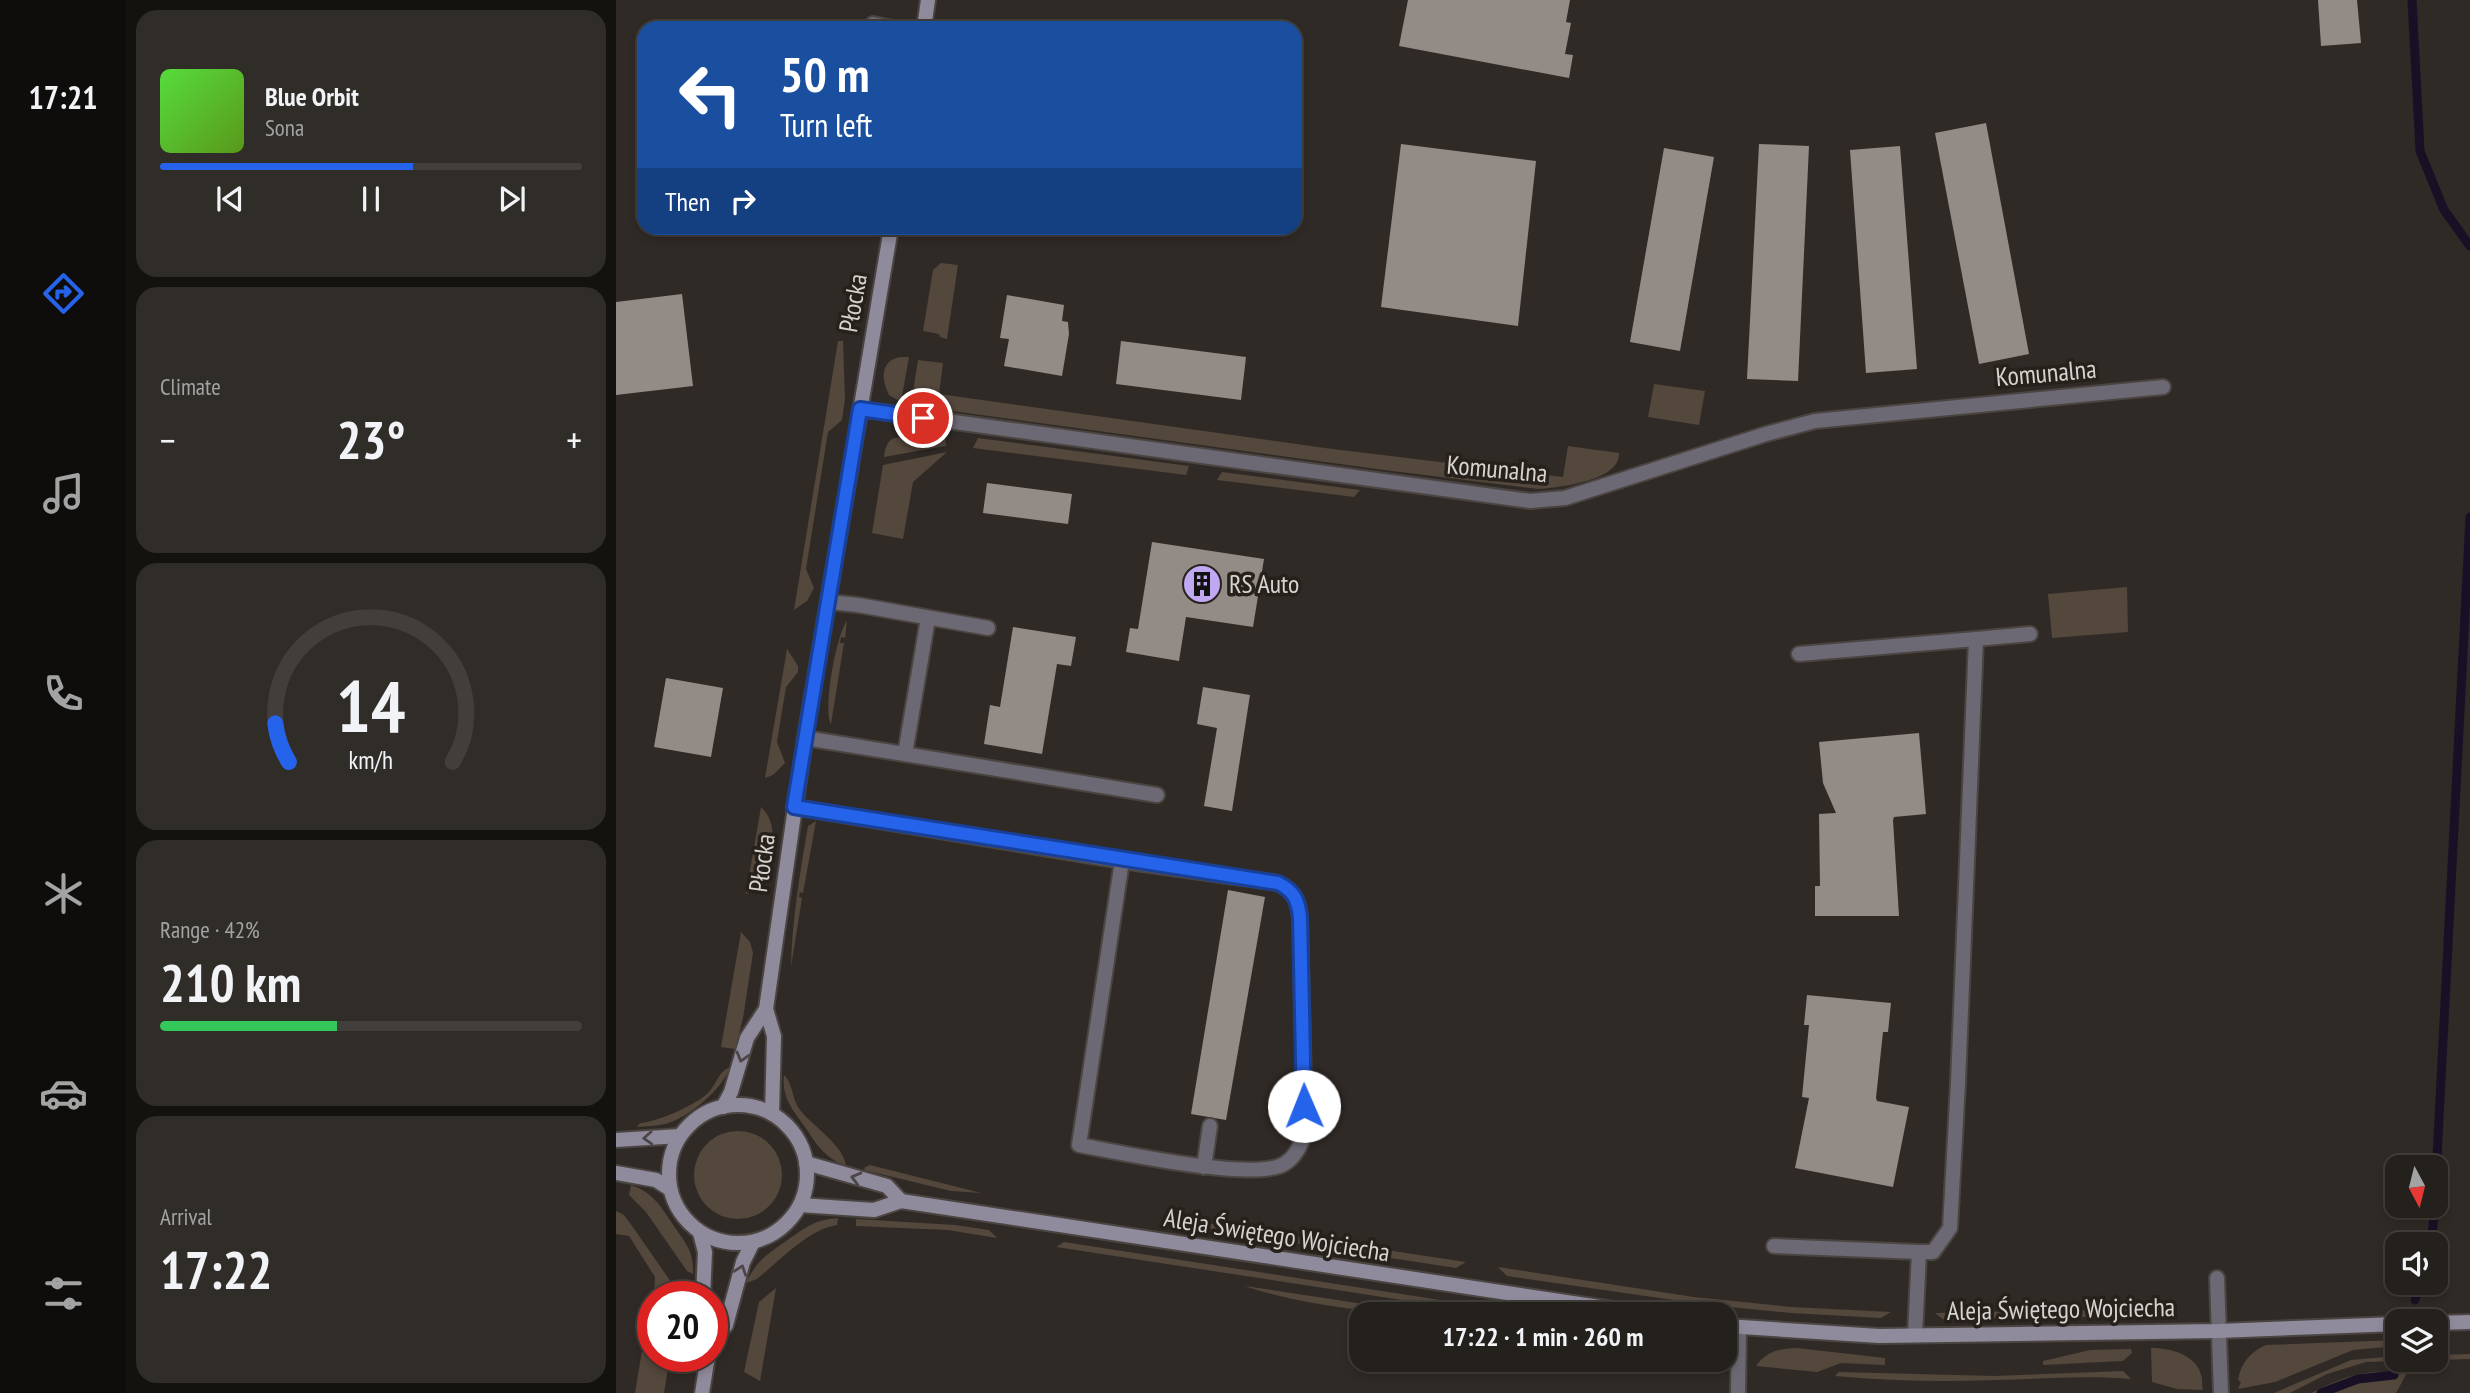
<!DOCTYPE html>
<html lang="en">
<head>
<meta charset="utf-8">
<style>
	body { margin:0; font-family:"PT Sans Narrow",sans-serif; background:#302d29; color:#f1f3f6; height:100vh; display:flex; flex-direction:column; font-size:26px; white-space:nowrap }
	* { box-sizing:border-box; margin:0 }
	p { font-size:23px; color:#a3a3a3 }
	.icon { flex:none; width:38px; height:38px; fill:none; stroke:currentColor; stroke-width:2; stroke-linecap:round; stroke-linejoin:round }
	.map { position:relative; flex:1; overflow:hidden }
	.drawer { display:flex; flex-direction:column; gap:10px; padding:10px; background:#14120f; width:490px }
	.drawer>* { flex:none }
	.guide { position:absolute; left:21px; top:21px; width:665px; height:214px; border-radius:21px; box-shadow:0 4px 10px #0003,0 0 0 2px #413e3b; background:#1a4fa0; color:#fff; overflow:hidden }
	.needle { width:46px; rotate:173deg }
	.buttons { position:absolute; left:1769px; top:1155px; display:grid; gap:14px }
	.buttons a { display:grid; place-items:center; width:63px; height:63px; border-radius:14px; background:#24201c; box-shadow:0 4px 10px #0003,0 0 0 2px #413e3b; font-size:35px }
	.speed { position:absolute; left:21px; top:1281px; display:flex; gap:14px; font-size:35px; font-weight:700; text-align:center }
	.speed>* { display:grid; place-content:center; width:91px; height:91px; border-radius:50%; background:#24201c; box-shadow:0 4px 10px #0003,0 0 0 2px #413e3b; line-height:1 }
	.speed .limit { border:10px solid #d22; background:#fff; color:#111 }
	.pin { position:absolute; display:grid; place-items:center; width:60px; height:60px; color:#fff; margin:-30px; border:4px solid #fff; border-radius:50%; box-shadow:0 2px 7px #0007 }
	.me { position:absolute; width:77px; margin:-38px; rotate:359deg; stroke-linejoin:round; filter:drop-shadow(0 0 5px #0008) }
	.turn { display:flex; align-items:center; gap:24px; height:147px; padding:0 28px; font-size:32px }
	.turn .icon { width:91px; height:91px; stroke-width:2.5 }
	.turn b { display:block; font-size:49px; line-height:60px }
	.then { display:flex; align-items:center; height:66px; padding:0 28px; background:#0003; gap:14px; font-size:26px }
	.big { font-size:52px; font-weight:800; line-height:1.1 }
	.drawer .widget { flex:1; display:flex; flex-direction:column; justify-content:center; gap:10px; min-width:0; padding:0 24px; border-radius:21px; background:#302d29 }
	.drawer .dial { align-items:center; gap:0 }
	.dial svg { height:182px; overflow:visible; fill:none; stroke:#413e3b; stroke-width:7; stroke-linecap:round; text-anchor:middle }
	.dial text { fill:#f1f3f6; stroke:none }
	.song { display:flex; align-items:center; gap:21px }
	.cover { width:84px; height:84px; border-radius:10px; background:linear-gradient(135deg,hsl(110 70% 55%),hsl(90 70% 35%)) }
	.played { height:7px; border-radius:4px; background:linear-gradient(90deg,#2563eb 60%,#413e3b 60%) }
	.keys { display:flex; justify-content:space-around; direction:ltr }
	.heat { display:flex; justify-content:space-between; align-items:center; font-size:38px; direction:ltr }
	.charge { height:10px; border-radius:5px; background:linear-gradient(90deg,#34c759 42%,#413e3b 0) }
	.trip { position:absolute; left:733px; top:1302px; width:388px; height:70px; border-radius:21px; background:#24201c; box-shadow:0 4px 10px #0003,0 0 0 2px #413e3b; font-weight:800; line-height:70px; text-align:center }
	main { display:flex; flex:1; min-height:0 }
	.dock { display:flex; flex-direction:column; width:126px; justify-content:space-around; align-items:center; background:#0e0d0b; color:#a3a3a3 }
	.dock .icon { width:49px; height:49px }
	.dock .current { color:#2563eb }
	.dock b { font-size:32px; color:#f1f3f6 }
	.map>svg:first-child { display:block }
	.green { fill:#54473c }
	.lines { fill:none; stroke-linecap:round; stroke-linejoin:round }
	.stream { stroke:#181126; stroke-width:9 }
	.building { fill:#938b86 }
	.lane-casing { stroke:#4b4541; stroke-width:18 }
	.street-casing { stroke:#4b4541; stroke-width:18 }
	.secondary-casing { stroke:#4b4541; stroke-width:18 }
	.lane { stroke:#6c6874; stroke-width:14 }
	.street { stroke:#6c6874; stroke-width:14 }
	.secondary { stroke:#908a9d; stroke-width:14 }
	.oneway { stroke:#4c4649 }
	.route-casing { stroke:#184099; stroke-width:18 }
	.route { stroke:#2563eb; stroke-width:12 }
	.labels { text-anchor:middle; stroke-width:7; stroke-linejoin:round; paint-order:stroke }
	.street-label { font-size:26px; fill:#d7d3d0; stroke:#27211c }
	.poi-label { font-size:26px; fill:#d7d3d0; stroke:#27211c; text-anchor:start }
</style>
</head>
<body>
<main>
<nav class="dock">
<b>17:21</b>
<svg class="icon current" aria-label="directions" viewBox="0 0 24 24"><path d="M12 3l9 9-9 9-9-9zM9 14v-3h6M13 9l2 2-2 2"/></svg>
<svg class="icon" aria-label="music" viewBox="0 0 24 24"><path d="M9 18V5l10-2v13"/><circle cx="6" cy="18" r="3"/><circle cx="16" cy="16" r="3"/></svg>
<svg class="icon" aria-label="phone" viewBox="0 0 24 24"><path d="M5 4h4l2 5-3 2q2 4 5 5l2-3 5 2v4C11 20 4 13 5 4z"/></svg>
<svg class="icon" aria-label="climate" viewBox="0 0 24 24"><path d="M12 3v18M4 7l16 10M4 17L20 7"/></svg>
<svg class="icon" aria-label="car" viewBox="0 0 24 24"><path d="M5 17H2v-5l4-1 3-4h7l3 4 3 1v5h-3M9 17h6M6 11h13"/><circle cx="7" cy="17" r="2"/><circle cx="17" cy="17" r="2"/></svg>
<svg class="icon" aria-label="filters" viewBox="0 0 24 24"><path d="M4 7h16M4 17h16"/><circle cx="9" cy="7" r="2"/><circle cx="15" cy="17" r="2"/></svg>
</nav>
<section class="drawer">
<div class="widget">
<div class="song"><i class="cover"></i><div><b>Blue Orbit</b><p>Sona</p></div></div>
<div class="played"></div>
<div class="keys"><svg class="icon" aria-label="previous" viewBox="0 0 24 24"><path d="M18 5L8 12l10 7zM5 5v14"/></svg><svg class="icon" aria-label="pause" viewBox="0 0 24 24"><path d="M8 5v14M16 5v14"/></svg><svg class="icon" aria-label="next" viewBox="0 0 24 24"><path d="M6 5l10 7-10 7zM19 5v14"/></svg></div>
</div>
<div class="widget"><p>Climate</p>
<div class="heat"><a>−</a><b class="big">23°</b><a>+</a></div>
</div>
<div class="widget dial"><svg viewBox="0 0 100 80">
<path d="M14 69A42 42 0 1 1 86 69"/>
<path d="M14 69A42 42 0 0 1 8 52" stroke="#2563eb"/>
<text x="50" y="56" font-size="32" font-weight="700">14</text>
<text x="50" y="72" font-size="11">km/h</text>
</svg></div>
<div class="widget"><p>Range · 42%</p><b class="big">210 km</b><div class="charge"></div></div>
<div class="widget"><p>Arrival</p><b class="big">17:22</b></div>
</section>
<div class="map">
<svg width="1854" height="1393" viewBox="0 0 1854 1393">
	<rect width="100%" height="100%" fill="#302a26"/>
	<!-- green -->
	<g class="green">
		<path d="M325,263L342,265L331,339L324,337L323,334L307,331L317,270Z"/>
		<path d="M222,341H227L229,399L226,420L212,432L190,569L198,588L191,601L178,610Z"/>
		<path d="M284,357H293L285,402L273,395C266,381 263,361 284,357Z"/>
		<path d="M302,360L327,363L323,394L709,448L947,477L952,446L1003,453C1004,481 944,487 923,489L768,470L314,408L295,405Z"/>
		<path d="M1038,384L1089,391L1083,425L1032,417Z"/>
		<path d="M305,431L329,434L330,446L268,457C271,432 283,437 303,439Z"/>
		<path d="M362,438L573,466L570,475L357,448Z"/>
		<path d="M331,452L297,482L287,539L256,533L267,465Z"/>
		<path d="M606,472L744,490L738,497L601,480Z"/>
		<path d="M1511,587L1512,632L1436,638L1432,594Z"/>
		<path d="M231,621L229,638L225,637L224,643H228L215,724C207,709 220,635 231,621Z"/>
		<path d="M171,649L182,666V672L170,687L161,742L169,763L157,775L149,778Z"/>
		<path d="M145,807C163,824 155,845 152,866L145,869V873L150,876L143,887L130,894Z"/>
		<path d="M200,821L187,893L184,892L183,897L186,898L175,967C176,919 184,873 192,826Z"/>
		<path d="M125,932L134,942L137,953L127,1018L119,1049L105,1047Z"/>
		<path d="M114,1067C107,1089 71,1119 49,1124C40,1126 30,1126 21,1127L24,1123C41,1122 80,1105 92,1093C101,1084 101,1073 114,1067Z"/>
		<path d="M168,1075C177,1083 176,1100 184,1110C197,1126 228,1146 230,1166C210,1158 202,1147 191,1130C179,1112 165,1099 168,1075Z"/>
		<circle cx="122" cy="1175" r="44"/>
		<path d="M254,1165L365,1193L335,1191L248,1170L249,1167Z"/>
		<path d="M15,1185C36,1192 44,1205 56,1223C68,1242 78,1249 77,1274L71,1271L30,1212L13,1195Z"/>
		<path d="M0,1211L8,1215L14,1223L53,1279L59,1297H38L39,1277L13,1236L0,1234Z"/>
		<path d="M551,1217L850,1262L840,1268L611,1233Z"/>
		<path d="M222,1218L221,1225C193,1229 163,1261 141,1279L130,1283C139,1263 150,1255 167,1243C188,1229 196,1220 222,1218Z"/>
		<path d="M240,1219L339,1225L373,1230L381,1238L332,1230L240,1226Z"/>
		<path d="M448,1242L889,1310L922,1314H877L440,1247Z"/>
		<path d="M882,1267L1078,1297L1175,1307L1275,1312L1265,1318L1175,1313L1085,1304L891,1276Z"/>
		<path d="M629,1286L813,1314C757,1314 681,1304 629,1286Z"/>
		<path d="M160,1288L144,1381L128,1372L143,1302Z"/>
		<path d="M1511,1309L1515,1312V1316L1328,1320L1319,1313Z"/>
		<path d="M1781,1340V1346L1737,1350L1659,1382L1622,1389L1625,1382L1622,1380C1625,1363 1634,1352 1650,1345Z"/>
		<path d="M27,1345L37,1346V1356H54L48,1393H19Z"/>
		<path d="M1181,1348L1269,1358V1365L1225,1363L1201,1372L1140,1366C1151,1351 1162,1349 1181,1348Z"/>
		<path d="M1535,1348C1555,1348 1583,1355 1586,1379C1586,1383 1586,1387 1587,1390L1561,1389L1536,1382Z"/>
		<path d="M1515,1349L1516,1353L1507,1361L1427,1365V1361L1474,1350Z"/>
		<path d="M1854,1354V1359L1750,1362L1711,1374L1674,1393H1658L1735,1360L1781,1356L1782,1360H1820V1355Z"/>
		<path d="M1507,1371L1515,1379C1470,1375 1426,1379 1380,1380C1327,1382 1272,1381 1219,1376L1223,1372L1378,1376Z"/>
		<path d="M1792,1371L1780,1393H1695C1735,1373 1748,1371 1792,1371Z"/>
	</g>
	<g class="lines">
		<!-- stream -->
		<g class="stream">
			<path d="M1796,0L1804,151L1828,210L1854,246"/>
			<path d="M1820,1177L1854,517"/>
			<path d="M1815,1244L1819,1206"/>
			<path d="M1799,1300L1804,1283"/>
			<path d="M1705,1393L1742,1379L1778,1375"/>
		</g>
	</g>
	<!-- building -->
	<g class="building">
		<path d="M792,0H954L950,22L955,23L949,54L957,55L953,78L783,46Z"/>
		<path d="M1702,0H1741L1745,43L1705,46Z"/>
		<path d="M1370,123L1413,354L1363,364L1319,133Z"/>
		<path d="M785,144L920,161L902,326L765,307Z"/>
		<path d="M1143,144L1193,146L1182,381L1131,379Z"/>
		<path d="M1284,146L1301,369L1250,373L1234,150Z"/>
		<path d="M1048,148L1098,157L1064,351L1014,342Z"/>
		<path d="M66,294L77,386L0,395V302Z"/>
		<path d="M391,295L448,305L446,321L452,322L453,334L446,376L388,366L393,339L384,338Z"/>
		<path d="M505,341L630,357L625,400L500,384Z"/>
		<path d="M371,483L456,494L452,524L367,513Z"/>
		<path d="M536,542L648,559L637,627L570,617L563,661L510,652L514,628L522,629Z"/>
		<path d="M397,627L460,637L455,666L441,664L426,754L368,744L374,705L384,707Z"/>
		<path d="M50,678L107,688L95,757L38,747Z"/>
		<path d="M587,687L634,695L616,811L588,806L601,728L581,724Z"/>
		<path d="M1303,733L1310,814L1278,817L1277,820L1283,916H1199V886H1204L1203,814L1220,813L1207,783L1203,742Z"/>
		<path d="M612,890L649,897L610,1120L575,1114Z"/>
		<path d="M1191,995L1275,1003L1272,1032H1267L1260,1098L1261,1101L1293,1107L1277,1187L1179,1168L1193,1098L1186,1097L1193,1025H1188Z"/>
	</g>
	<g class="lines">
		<defs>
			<g id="lane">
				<path d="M257,24L277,28"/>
				<path d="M213,602L242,605L372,628"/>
				<path d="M1360,639L1414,634"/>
				<path d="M1183,654L1360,639L1342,1083L1334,1228L1317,1252H1303"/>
				<path d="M189,738L541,795"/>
				<path d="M289,754L312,618"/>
				<path d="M178,807L506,861L662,883C678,891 682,900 684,917L689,1133C685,1144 680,1157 668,1164C638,1182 502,1152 463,1145L506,861"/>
				<path d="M588,1167L594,1126"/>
				<path d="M1158,1246L1303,1252L1299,1335"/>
			</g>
			<g id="street">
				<path d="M244,409L914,501L949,498L1150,434L1199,421L1547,387"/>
				<path d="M1601,1278L1605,1393"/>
				<path d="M1122,1393L1123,1327"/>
			</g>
			<g id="secondary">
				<path d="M308,28L312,0"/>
				<path d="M150,1009L158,1036L156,1114"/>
				<circle cx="122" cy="1174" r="69"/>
				<path d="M107,1107L115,1092L131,1038L150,1009L189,738L275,228"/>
				<path d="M0,1140L64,1136"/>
				<path d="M190,1163L271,1186L285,1201"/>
				<path d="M0,1173L40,1180L54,1189"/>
				<path d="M184,1205L258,1210L285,1201L1030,1314"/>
				<path d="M84,1233L89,1252L87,1297"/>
				<path d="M1820,1323L1854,1322"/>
				<path d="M1110,1326L1263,1336L1602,1331L1782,1324"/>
				<path d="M96,1342L110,1325L127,1262L137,1242"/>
				<path d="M86,1393L92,1356"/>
			</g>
		</defs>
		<!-- lane casing -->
		<use href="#lane" class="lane-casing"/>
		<!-- street casing -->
		<use href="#street" class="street-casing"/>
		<!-- secondary casing -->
		<use href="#secondary" class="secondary-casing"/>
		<!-- lane -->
		<use href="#lane" class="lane"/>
		<!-- street -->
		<use href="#street" class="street"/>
		<!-- secondary -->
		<use href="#secondary" class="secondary"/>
	</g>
	<!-- one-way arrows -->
	<defs><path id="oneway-chevron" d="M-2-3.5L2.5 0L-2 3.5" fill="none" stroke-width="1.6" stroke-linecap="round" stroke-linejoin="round" transform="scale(1.75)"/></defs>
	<g class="oneway">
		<use href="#oneway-chevron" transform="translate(126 1057) rotate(106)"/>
		<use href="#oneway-chevron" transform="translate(32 1138) rotate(177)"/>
		<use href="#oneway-chevron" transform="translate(240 1178) rotate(-165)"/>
		<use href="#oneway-chevron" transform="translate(125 1270) rotate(-71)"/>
	</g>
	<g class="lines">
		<defs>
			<path id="route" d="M307,418L244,409L178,807L662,883C678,891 682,900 684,917L688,1106"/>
		</defs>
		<!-- route casing -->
		<use href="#route" class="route-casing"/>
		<!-- route -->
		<use href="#route" class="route"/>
	</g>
	<!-- icons -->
	<defs>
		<symbol id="building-disc" viewBox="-11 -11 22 22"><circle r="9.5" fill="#c0a8f3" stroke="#27211c"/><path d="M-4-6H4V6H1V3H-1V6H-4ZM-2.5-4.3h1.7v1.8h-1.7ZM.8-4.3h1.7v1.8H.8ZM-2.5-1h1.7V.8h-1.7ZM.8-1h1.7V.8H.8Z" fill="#111"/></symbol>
	</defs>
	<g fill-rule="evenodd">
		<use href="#building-disc" x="564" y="562" width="44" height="44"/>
	</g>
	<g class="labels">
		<!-- street labels -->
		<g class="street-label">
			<text transform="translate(237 303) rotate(-80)" y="9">Płocka</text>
			<text transform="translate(1430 373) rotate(-5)" y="9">Komunalna</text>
			<text transform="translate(881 469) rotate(5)" y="9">Komunalna</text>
			<text transform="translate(146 863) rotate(-82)" y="9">Płocka</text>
			<text transform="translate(661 1235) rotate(9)" y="9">Aleja Świętego Wojciecha</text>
			<text transform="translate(1445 1309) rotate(-1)" y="9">Aleja Świętego Wojciecha</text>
		</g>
		<!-- poi labels -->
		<g class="poi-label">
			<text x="613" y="593">RS Auto</text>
		</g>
	</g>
</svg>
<div class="buttons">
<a><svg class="needle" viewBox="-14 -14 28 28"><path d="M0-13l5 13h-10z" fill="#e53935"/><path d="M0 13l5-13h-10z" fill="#a3a3a3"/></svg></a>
<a><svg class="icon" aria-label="sound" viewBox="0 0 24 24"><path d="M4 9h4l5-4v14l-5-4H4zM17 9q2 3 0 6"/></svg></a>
<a><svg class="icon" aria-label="layers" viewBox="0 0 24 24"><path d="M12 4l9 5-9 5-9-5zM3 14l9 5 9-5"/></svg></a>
</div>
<div class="speed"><div class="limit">20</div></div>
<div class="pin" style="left:307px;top:418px;background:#d93025"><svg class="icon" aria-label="arrive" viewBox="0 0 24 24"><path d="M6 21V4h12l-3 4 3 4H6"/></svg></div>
<svg class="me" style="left:688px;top:1106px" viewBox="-20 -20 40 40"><circle r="19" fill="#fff"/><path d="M0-13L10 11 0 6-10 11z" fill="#2563eb"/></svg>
<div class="trip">17:22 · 1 min · 260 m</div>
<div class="guide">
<div class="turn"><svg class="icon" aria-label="left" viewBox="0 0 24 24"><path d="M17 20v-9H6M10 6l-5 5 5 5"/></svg><div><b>50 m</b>Turn left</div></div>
<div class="then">Then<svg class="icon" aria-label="right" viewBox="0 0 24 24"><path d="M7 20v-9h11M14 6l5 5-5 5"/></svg></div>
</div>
</div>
</main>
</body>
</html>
